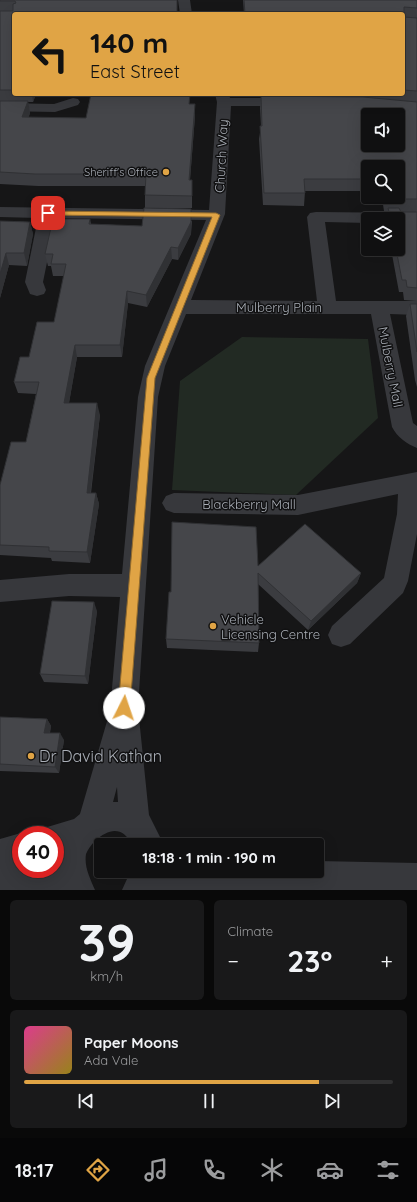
<!DOCTYPE html>
<html lang="en">
<head>
<meta charset="utf-8">
<style>
	body { margin:0; font-family:Quicksand,sans-serif; background:#19191a; color:#f1f3f6; height:100vh; display:flex; flex-direction:column; font-size:15px; white-space:nowrap }
	* { box-sizing:border-box; margin:0 }
	p { font-size:13px; color:#9c9d9f }
	.icon { flex:none; width:22px; height:22px; fill:none; stroke:currentColor; stroke-width:2; stroke-linecap:round; stroke-linejoin:round }
	.map { position:relative; height:890px; overflow:hidden }
	.side { display:flex; flex-direction:column; gap:10px; padding:10px; background:#090909; flex:1 }
	.side>* { flex:none }
	.top-card { position:absolute; left:12px; top:12px; width:393px; height:84px; border-radius:4px; box-shadow:0 4px 16px #0002,0 0 0 1px #303031; background:#e0a445; color:#111; overflow:hidden }
	.controls { position:absolute; left:361px; top:108px; display:grid; gap:8px }
	.controls a { display:grid; place-items:center; width:44px; height:44px; border-radius:4px; background:#101011; box-shadow:0 4px 16px #0002,0 0 0 1px #303031; font-size:20px }
	.speed { position:absolute; left:12px; top:826px; display:flex; gap:8px; font-size:20px; font-weight:700; text-align:center }
	.speed>* { display:grid; place-content:center; width:52px; height:52px; border-radius:50%; background:#101011; box-shadow:0 4px 16px #0002,0 0 0 1px #303031; line-height:1 }
	.speed .limit { border:6px solid #d22; background:#fff; color:#111 }
	.pin { position:absolute; display:grid; place-items:center; width:34px; height:34px; color:#fff; margin:-17px; border-radius:8px; box-shadow:0 2px 6px #0006 }
	.me { position:absolute; width:44px; margin:-22px; rotate:4deg; stroke-linejoin:round; filter:drop-shadow(0 0 3px #0008) }
	.turn { display:flex; align-items:center; gap:14px; height:84px; padding:0 12px; font-size:18px }
	.turn .icon { width:52px; height:52px; stroke-width:2.5 }
	.turn b { display:block; font-size:28px; line-height:34px }
	.big { font-size:30px; font-weight:700; line-height:1.1 }
	.side .widget { flex:1; display:flex; flex-direction:column; justify-content:center; gap:6px; min-width:0; padding:0 14px; border-radius:6px; background:#19191a }
	.side .dial { align-items:center; gap:0 }
	.dial b { font-size:52px; line-height:1 }
	.song { display:flex; align-items:center; gap:12px }
	.cover { width:48px; height:48px; border-radius:6px; background:linear-gradient(135deg,hsl(330 70% 55%),hsl(50 70% 35%)) }
	.played { height:4px; border-radius:2px; background:linear-gradient(90deg,#e0a445 80%,#303031 80%) }
	.keys { display:flex; justify-content:space-around; direction:ltr }
	.heat { display:flex; justify-content:space-between; align-items:center; font-size:22px; direction:ltr }
	.side .tiles { flex:1; display:grid; gap:10px; grid-template-columns:1fr 1fr }
	.widget:last-child { grid-column:span 2 }
	.trip { position:absolute; left:94px; top:838px; width:230px; height:40px; border-radius:4px; background:#101011; box-shadow:0 4px 16px #0002,0 0 0 1px #303031; font-weight:700; line-height:40px; text-align:center }
	.tab-bar { display:flex; height:64px; justify-content:space-around; align-items:center; background:#060607; color:#9c9d9f }
	.tab-bar .icon { width:28px; height:28px }
	.tab-bar .selected { color:#e0a445 }
	.tab-bar b { font-size:18px; color:#f1f3f6 }
	.map>svg:first-child { display:block }
	.green { fill:#222a23 }
	.lines { fill:none; stroke-linecap:round; stroke-linejoin:round }
	.minor { fill:#37383c; fill-rule:evenodd }
	.wall { fill:#3b3c40 }
	.shaded-wall { fill:#303134 }
	.building { fill:#45464a; stroke:#303134; fill-rule:evenodd }
	.route { fill:#e0a445; stroke:#926b2d }
	.poi-dot { fill:#e0a445; stroke:#111112; stroke-width:1.5 }
	.labels { text-anchor:middle; stroke-width:3; stroke-linejoin:round; paint-order:stroke }
	.far-poi-label { font-size:11px; fill:#a9aeb6; stroke:#111112; text-anchor:end }
	.street-label { font-size:13px; fill:#a9aeb6; stroke:#111112 }
	.poi-label { font-size:13px; fill:#a9aeb6; stroke:#111112; text-anchor:start }
	.near-poi-label { font-size:16px; fill:#a9aeb6; stroke:#111112; text-anchor:start }
</style>
</head>
<body>
<div class="map">
<svg width="417" height="890" viewBox="0 0 417 890">
	<rect width="100%" height="100%" fill="#161617"/>
	<!-- green -->
	<path class="green" d="M242,337L368,339L378,418L296,495L172,490L180,381Z"/>
	<g class="lines">
		<!-- minor -->
		<g class="minor">
			<path d="M178,0H190L192,14H180Z"/>
			<path d="M215,94H229L230,98H290L295,99L297,102L295,105L290,106H231L225,214L191,300L317,301L307,217L310,213L316,212L417,213V223H398V219H368V223L325,222L336,301H417V315L390,314L413,423L417,426V448C407,444 397,437 392,427L371,314H186L165,366L158,397L138,708L149,815L164,845H132C123,826 109,828 95,841C91,845 88,849 86,854C84,867 90,878 95,890H0V839L21,833L27,835H21V869H55V835H41L44,828L74,819L80,814L110,711L120,597L69,596L0,602V580L69,574H122L138,397L145,366L206,220L56,218L43,282L46,290L44,294L37,296L30,294L25,282L38,218L0,217V207L209,210L217,102ZM117,787L118,802H113Z"/>
			<path d="M73,98L78,99L80,102L78,105L55,112L0,111V103L54,104Z"/>
			<path d="M417,472V534L408,581L403,593L350,644L341,647L332,644L328,635L332,626L384,578L397,514L398,494L298,515L174,513L166,510L162,503L166,496L174,493L298,495Z"/>
			<path d="M317,861L417,863V890H122L127,879L138,874L167,871H317Z"/>
		</g>
	</g>
	<!-- wall -->
	<g class="wall">
		<path d="M0,0L178,10L14,14V94H36L33,102H28L30,113L28,118H86L190,104L195,116L190,180H192V208H145V186H38L0,184Z"/>
		<path d="M243,0H417V301L404,300L403,292H399L391,249H398V219H386L388,211H384L382,198H375V197H398L368,167V191H305L304,206L263,205L259,139L261,126L260,108L261,97H260L259,94H403V14H244Z"/>
		<path d="M90,219L91,224L142,226L192,221L191,234L178,260L172,259L147,307L128,303L122,357H77L69,403L100,415L91,493H96L99,504L90,563L52,561L51,558L0,555V485L26,442L36,394L18,393L14,382L29,357L54,322L64,276H53L51,266H48L45,254Z"/>
		<path d="M0,221L30,222L33,234L27,266L9,265L0,298Z"/>
		<path d="M410,304H417V387L415,380L406,316Z"/>
		<path d="M258,566L361,573L357,583L308,630L258,584L259,643L258,652L167,648L166,639Z"/>
		<path d="M97,611L88,684L44,682L40,674Z"/>
		<path d="M0,717L47,719L51,726L50,733L64,740L59,773L0,771Z"/>
	</g>
	<!-- shaded-wall -->
	<g class="shaded-wall">
		<path d="M32,94H36L33,102Z"/>
		<path d="M28,101L30,113L25,130L22,117Z"/>
		<path d="M195,104V116L189,192V180Z"/>
		<path d="M191,209V234L178,260V248Z"/>
		<path d="M30,222L33,234L27,266L24,253Z"/>
		<path d="M171,247L172,259L147,307L146,295Z"/>
		<path d="M6,253L9,265L0,298V274Z"/>
		<path d="M127,291L128,303L122,357L120,345Z"/>
		<path d="M75,345L77,357L67,414L64,403Z"/>
		<path d="M97,403L100,415L89,504L87,493Z"/>
		<path d="M96,493L99,504L90,563L87,552Z"/>
		<path d="M361,573L357,583L308,630L311,621Z"/>
		<path d="M94,602L97,611L88,684L85,676Z"/>
		<path d="M47,719L51,726L48,740L44,733Z"/>
		<path d="M60,733L64,740L59,773L55,767Z"/>
	</g>
	<!-- building -->
	<g class="building">
		<path d="M0,0H177V14H14V90H0V11H13V4L16,3L15,1H0Z"/>
		<path d="M244,0H417V8L404,7V17L417,18V91L403,90V14H245Z"/>
		<path d="M91,94H190L189,104H195L189,180H192V196L145,195L146,174H35L0,172V101H28L22,117L86,118Z"/>
		<path d="M261,96L363,97L417,102V199H387L386,197H398V167H368V179H304L305,193H264L260,126H262ZM368,115H398V145H368Z"/>
		<path d="M144,208L191,209V222L178,248L171,247L146,295L127,291L120,345H75L64,403H97L87,493H96L87,552L49,551V547L0,545V485L11,442H26L39,382H14L20,357H29L37,322H54L66,264H51L53,254H45L52,223H55L56,219H90L89,224L142,226Z"/>
		<path d="M388,208H399L401,212H417V288L407,287L406,280H402L396,249H398V219H391Z"/>
		<path d="M0,221L30,222L24,253H6L0,274Z"/>
		<path d="M410,304H417V352Z"/>
		<path d="M172,522L256,527L258,566L305,524L361,573L311,621L258,573L259,643L166,639L169,592H171Z"/>
		<path d="M52,601L94,602L85,676L40,674Z"/>
		<path d="M0,717L47,719L44,733H60L55,767L0,764Z"/>
	</g>
	<!-- route -->
	<path class="route" d="M46,211L216,213L220,215L155,378L130,708L128,712L124,714L120,712L118,708L147,378L212,217L48,215L45,213Z"/>
	<!-- markers -->
	<g class="poi-dot">
		<circle cx="166" cy="172" r="4"/>
		<circle cx="213" cy="626" r="4"/>
		<circle cx="31" cy="756" r="4"/>
	</g>
	<g class="labels">
		<!-- far-poi labels -->
		<g class="far-poi-label">
			<text x="158" y="176">Sheriff's Office</text>
		</g>
		<!-- street labels -->
		<g class="street-label">
			<text transform="translate(221 156) rotate(-87)" y="5">Church Way</text>
			<text x="279" y="312">Mulberry Plain</text>
			<text transform="translate(391 367) rotate(79)" y="5">Mulberry Mall</text>
			<text x="249" y="509">Blackberry Mall</text>
		</g>
		<!-- poi labels -->
		<g class="poi-label">
			<text x="221" y="624">Vehicle<tspan x="221" dy="15">Licensing Centre</tspan></text>
		</g>
		<!-- near-poi labels -->
		<g class="near-poi-label">
			<text x="39" y="762">Dr David Kathan</text>
		</g>
	</g>
</svg>
<div class="controls">
<a><svg class="icon" aria-label="sound" viewBox="0 0 24 24"><path d="M4 9h4l5-4v14l-5-4H4zM17 9q2 3 0 6"/></svg></a>
<a><svg class="icon" aria-label="search" viewBox="0 0 24 24"><circle cx="10" cy="10" r="6"/><path d="M15 15l6 6"/></svg></a>
<a><svg class="icon" aria-label="layers" viewBox="0 0 24 24"><path d="M12 4l9 5-9 5-9-5zM3 14l9 5 9-5"/></svg></a>
</div>
<div class="speed"><div class="limit">40</div></div>
<div class="pin" style="left:48px;top:213px;background:#d93025"><svg class="icon" aria-label="arrive" viewBox="0 0 24 24"><path d="M6 21V4h12l-3 4 3 4H6"/></svg></div>
<svg class="me" style="left:124px;top:708px" viewBox="-20 -20 40 40"><circle r="19" fill="#fff"/><path d="M0-13L10 11 0 6-10 11z" fill="#e0a445"/></svg>
<div class="trip">18:18 · 1 min · 190 m</div>
<div class="top-card">
<div class="turn"><svg class="icon" aria-label="left" viewBox="0 0 24 24"><path d="M17 20v-9H6M10 6l-5 5 5 5"/></svg><div><b>140 m</b>East Street</div></div>
</div>
</div>
<section class="side">
<div class="tiles">
<div class="widget dial"><b>39</b><p>km/h</p></div>
<div class="widget"><p>Climate</p>
<div class="heat"><a>−</a><b class="big">23°</b><a>+</a></div>
</div>
<div class="widget">
<div class="song"><i class="cover"></i><div><b>Paper Moons</b><p>Ada Vale</p></div></div>
<div class="played"></div>
<div class="keys"><svg class="icon" aria-label="previous" viewBox="0 0 24 24"><path d="M18 5L8 12l10 7zM5 5v14"/></svg><svg class="icon" aria-label="pause" viewBox="0 0 24 24"><path d="M8 5v14M16 5v14"/></svg><svg class="icon" aria-label="next" viewBox="0 0 24 24"><path d="M6 5l10 7-10 7zM19 5v14"/></svg></div>
</div>
</div>
</section>
<nav class="tab-bar">
<b>18:17</b>
<svg class="icon selected" aria-label="directions" viewBox="0 0 24 24"><path d="M12 3l9 9-9 9-9-9zM9 14v-3h6M13 9l2 2-2 2"/></svg>
<svg class="icon" aria-label="music" viewBox="0 0 24 24"><path d="M9 18V5l10-2v13"/><circle cx="6" cy="18" r="3"/><circle cx="16" cy="16" r="3"/></svg>
<svg class="icon" aria-label="phone" viewBox="0 0 24 24"><path d="M5 4h4l2 5-3 2q2 4 5 5l2-3 5 2v4C11 20 4 13 5 4z"/></svg>
<svg class="icon" aria-label="climate" viewBox="0 0 24 24"><path d="M12 3v18M4 7l16 10M4 17L20 7"/></svg>
<svg class="icon" aria-label="car" viewBox="0 0 24 24"><path d="M5 17H2v-5l4-1 3-4h7l3 4 3 1v5h-3M9 17h6M6 11h13"/><circle cx="7" cy="17" r="2"/><circle cx="17" cy="17" r="2"/></svg>
<svg class="icon" aria-label="filters" viewBox="0 0 24 24"><path d="M4 7h16M4 17h16"/><circle cx="9" cy="7" r="2"/><circle cx="15" cy="17" r="2"/></svg>
</nav>
</body>
</html>
